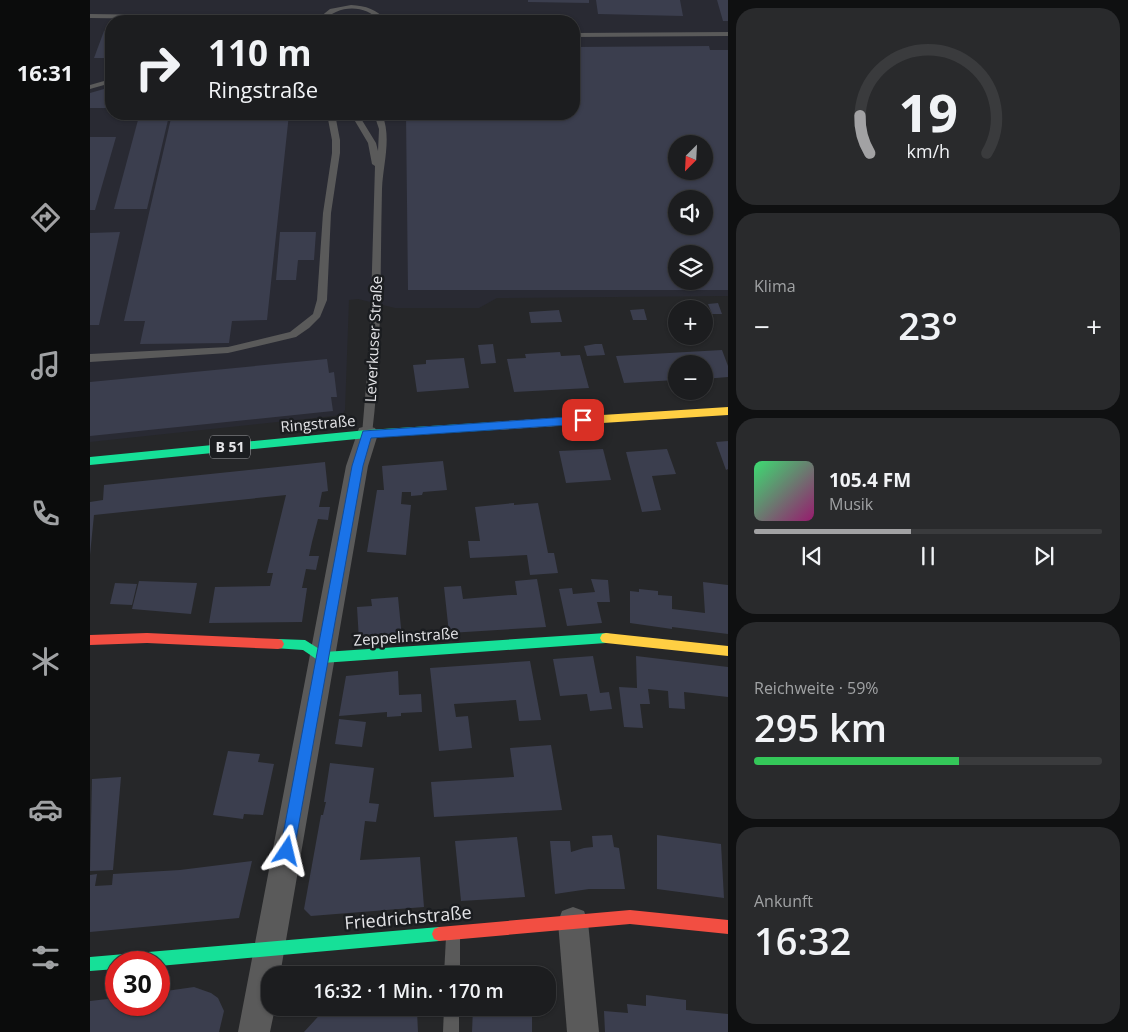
<!DOCTYPE html>
<html lang="de">
<head>
<meta charset="utf-8">
<style>
	body { margin:0; font-family:"Open Sans",sans-serif; background:#292a2c; color:#f1f3f6; height:100vh; display:flex; flex-direction:column; font-size:19px; white-space:nowrap }
	* { box-sizing:border-box; margin:0 }
	p { font-size:16px; color:#a0a2a4 }
	.icon { flex:none; width:28px; height:28px; fill:none; stroke:currentColor; stroke-width:2; stroke-linecap:round; stroke-linejoin:round }
	.map { position:relative; flex:1; overflow:hidden }
	.sheet { display:flex; flex-direction:column; gap:8px; padding:8px; background:#0f1011; width:400px }
	.sheet>* { flex:none }
	.hud { position:absolute; left:15px; top:15px; width:475px; height:105px; border-radius:20px; box-shadow:0 1px 4px #0004,0 0 0 1px #3a3b3d; background:#1c1d1f; color:#f1f3f6; overflow:hidden }
	.needle { width:32px; rotate:204deg }
	.fabs { position:absolute; left:578px; top:135px; display:grid; gap:10px }
	.fabs a { display:grid; place-items:center; width:45px; height:45px; border-radius:50%; background:#1c1d1f; box-shadow:0 1px 4px #0004,0 0 0 1px #3a3b3d; font-size:25px }
	.speed { position:absolute; left:15px; top:951px; display:flex; gap:10px; font-size:25px; font-weight:700; text-align:center }
	.speed>* { display:grid; place-content:center; width:65px; height:65px; border-radius:50%; background:#1c1d1f; box-shadow:0 1px 4px #0004,0 0 0 1px #3a3b3d; line-height:1 }
	.speed .limit { border:8px solid #d22; background:#fff; color:#111 }
	.pin { position:absolute; display:grid; place-items:center; width:42px; height:42px; color:#fff; margin:-21px; border-radius:10px; box-shadow:0 2px 8px #0006 }
	.me { position:absolute; width:55px; margin:-28px; rotate:10deg; stroke-linejoin:round; filter:drop-shadow(0 0 4px #0008) }
	.turn { display:flex; align-items:center; gap:18px; height:105px; padding:0 20px; font-size:22px }
	.turn .icon { width:65px; height:65px; stroke-width:2.5 }
	.turn b { display:block; font-size:35px; line-height:42px }
	.big { font-size:38px; font-weight:600; line-height:1.1 }
	.sheet .widget { flex:1; display:flex; flex-direction:column; justify-content:center; gap:8px; min-width:0; padding:0 18px; border-radius:20px; background:#292a2c }
	.sheet .dial { align-items:center; gap:0 }
	.dial svg { height:130px; overflow:visible; fill:none; stroke:#3a3b3d; stroke-width:7; stroke-linecap:round; text-anchor:middle }
	.dial text { fill:#f1f3f6; stroke:none }
	.song { display:flex; align-items:center; gap:15px }
	.cover { width:60px; height:60px; border-radius:8px; background:linear-gradient(135deg,hsl(140 70% 55%),hsl(320 70% 35%)) }
	.played { height:5px; border-radius:2px; background:linear-gradient(90deg,#a2a2a4 45%,#3a3b3d 45%) }
	.keys { display:flex; justify-content:space-around; direction:ltr }
	.heat { display:flex; justify-content:space-between; align-items:center; font-size:28px; direction:ltr }
	.charge { height:8px; border-radius:4px; background:linear-gradient(90deg,#34c759 59%,#3a3b3d 0) }
	.trip { position:absolute; left:171px; top:966px; width:295px; height:50px; border-radius:20px; background:#1c1d1f; box-shadow:0 1px 4px #0004,0 0 0 1px #3a3b3d; font-weight:600; line-height:50px; text-align:center }
	main { display:flex; flex:1; min-height:0 }
	.tabs { display:flex; flex-direction:column; width:90px; justify-content:space-around; align-items:center; background:#0b0c0c; color:#a0a2a4 }
	.tabs .icon { width:35px; height:35px }
	.tabs .current { color:#a2a2a4 }
	.tabs b { font-size:22px; color:#f1f3f6 }
	.map>svg:first-child { display:block }
	.built { fill:#292a33; fill-rule:evenodd }
	.building { fill:#3b3e4e; fill-rule:evenodd }
	.lines { fill:none; stroke-linecap:round; stroke-linejoin:round }
	.lane { fill:#5a5a5a; fill-rule:evenodd }
	.street { fill:#5a5a5a; fill-rule:evenodd }
	.fast { fill:#16e098; fill-rule:evenodd }
	.slow { fill:#ffcf43; fill-rule:evenodd }
	.jam { fill:#f24e42; fill-rule:evenodd }
	.route { fill:#1a73e8; stroke:#114b97 }
	.labels { text-anchor:middle; stroke-width:5; stroke-linejoin:round; paint-order:stroke }
	.shield { fill:#1b1d20; stroke:#a8a8ab; stroke-width:1 }
	.shield-label { font-size:14px; font-weight:bold; fill:#e4e4e7 }
	.street-label { font-size:15px; fill:#e4e4e7; stroke:#1b1d20 }
	.near-street-label { font-size:18px; fill:#e4e4e7; stroke:#1b1d20 }
</style>
</head>
<body>
<main>
<nav class="tabs">
<b>16:31</b>
<svg class="icon current" aria-label="directions" viewBox="0 0 24 24"><path d="M12 3l9 9-9 9-9-9zM9 14v-3h6M13 9l2 2-2 2"/></svg>
<svg class="icon" aria-label="music" viewBox="0 0 24 24"><path d="M9 18V5l10-2v13"/><circle cx="6" cy="18" r="3"/><circle cx="16" cy="16" r="3"/></svg>
<svg class="icon" aria-label="phone" viewBox="0 0 24 24"><path d="M5 4h4l2 5-3 2q2 4 5 5l2-3 5 2v4C11 20 4 13 5 4z"/></svg>
<svg class="icon" aria-label="climate" viewBox="0 0 24 24"><path d="M12 3v18M4 7l16 10M4 17L20 7"/></svg>
<svg class="icon" aria-label="car" viewBox="0 0 24 24"><path d="M5 17H2v-5l4-1 3-4h7l3 4 3 1v5h-3M9 17h6M6 11h13"/><circle cx="7" cy="17" r="2"/><circle cx="17" cy="17" r="2"/></svg>
<svg class="icon" aria-label="filters" viewBox="0 0 24 24"><path d="M4 7h16M4 17h16"/><circle cx="9" cy="7" r="2"/><circle cx="15" cy="17" r="2"/></svg>
</nav>
<div class="map">
<svg width="638" height="1032" viewBox="0 0 638 1032">
	<rect width="100%" height="100%" fill="#262729"/>
	<!-- built -->
	<path class="built" d="M0,0H638V296L407,298L389,308H305L268,299L259,300L255,410L252,415L0,442ZM21,21H484V114H21ZM586,144H614V171H586ZM586,199H614V226H586ZM586,254H614V281H586Z"/>
	<!-- building -->
	<g class="building">
		<path d="M438,0H499V3L438,2Z"/>
		<path d="M506,0H590L593,16L508,14Z"/>
		<path d="M627,0H638V21H633Z"/>
		<path d="M14,31H21V58H4Z"/>
		<path d="M619,46L620,50H638V290H318L316,114H484V47ZM586,144H614V171H586ZM586,199H614V226H586ZM586,254H614V281H586Z"/>
		<path d="M21,87V108H0V93Z"/>
		<path d="M82,114H199L177,320L142,321L139,343L50,344L55,321H34Z"/>
		<path d="M48,120H78L57,209H24Z"/>
		<path d="M0,137H26L5,210H0Z"/>
		<path d="M30,232L9,325H0V233Z"/>
		<path d="M190,232H226L224,260H208L206,280H186Z"/>
		<path d="M628,303L632,314H622L618,304Z"/>
		<path d="M554,309L557,320H543L540,310Z"/>
		<path d="M469,310L472,322L441,323L439,312Z"/>
		<path d="M403,344L406,363L391,364L388,345Z"/>
		<path d="M505,344H512L515,355L497,356L494,346Z"/>
		<path d="M632,350L638,366V377L614,379V364H586V380L534,383L526,356Z"/>
		<path d="M470,352L471,356L490,355L499,388L424,392L417,359L436,358L435,354Z"/>
		<path d="M374,358L379,388L327,392L323,365L336,364V360Z"/>
		<path d="M237,359L239,373L244,372L247,397H241L243,411L0,436V382Z"/>
		<path d="M638,441V469L636,470L626,442Z"/>
		<path d="M513,449L521,480L476,483L469,451Z"/>
		<path d="M577,449L586,474L562,476L571,510L552,512L536,452Z"/>
		<path d="M353,461L357,490L333,492L332,495L321,496V492H312L311,504L321,505L316,555L277,552L287,490H294L292,466Z"/>
		<path d="M235,462L238,491L232,492L229,507H240L238,520L228,519L222,542L219,556H229L226,570L216,569L212,588H217L212,622L119,623L125,587L180,586L183,573H177L196,495L4,515L0,555V502L13,500L14,485Z"/>
		<path d="M424,503V505L448,503L458,553H464L468,573L440,575L437,555L380,558L378,541H390L385,507Z"/>
		<path d="M447,579L456,627L359,633L354,587L371,586L373,599L421,595H427L425,581Z"/>
		<path d="M501,579L518,580L520,602H507L512,623L477,626L469,589L482,588L483,594L505,592Z"/>
		<path d="M49,581L107,583L101,614L42,609Z"/>
		<path d="M613,582L638,585V634L582,627V629L540,623V591L549,592V589L568,591V595L582,596V609L615,613Z"/>
		<path d="M25,583L47,584L42,605L20,604Z"/>
		<path d="M308,597L312,638L269,640L267,607L282,606L281,599Z"/>
		<path d="M503,656L510,693L519,692L522,709L500,711L497,694L470,696L463,659Z"/>
		<path d="M546,656L638,667V697L594,692L595,709L579,708L578,691L558,689L560,704H550L553,728L534,727L529,687L547,688Z"/>
		<path d="M440,661L451,720L429,721L426,700L364,704L366,717L378,716L382,748L349,751L340,668Z"/>
		<path d="M308,671L309,695L331,694L332,712L311,713V716L297,717V712L249,716L256,676Z"/>
		<path d="M249,719L276,722L272,747L245,744Z"/>
		<path d="M461,745L472,810L344,817L341,782L424,777L420,748Z"/>
		<path d="M138,751L170,754L168,762L184,764L173,815L154,814L153,819L123,815Z"/>
		<path d="M240,763L284,768L279,803L289,804L286,822L275,821L270,860L330,857L334,907L221,916L214,909L231,815H233L236,802H234Z"/>
		<path d="M31,777L23,870L0,871L2,779Z"/>
		<path d="M522,835L524,847L529,848L535,889H499L465,894L460,841H480L481,852L494,848L503,847L502,836Z"/>
		<path d="M567,835L631,844L634,898L567,889Z"/>
		<path d="M427,837L435,897L371,901L365,841Z"/>
		<path d="M162,861L149,918L0,932V875L7,874L5,886L22,885L23,874L90,870Z"/>
		<path d="M104,987L121,993L128,998L134,1011L129,1032H0V1001L26,998V1005H69V992Z"/>
		<path d="M556,995L596,1000V1010L638,1014V1032H515L514,1011L538,1013L537,1004L556,1006Z"/>
		<path d="M236,1008H317V1011H327L328,1032H214Z"/>
		<path d="M383,1008H442V1032H382Z"/>
	</g>
	<g class="lines">
		<!-- lane -->
		<g class="lane">
			<path d="M261,5C276,6 287,9 296,21H289C276,4 247,5 234,21L0,18V14L230,17L240,9Z"/>
			<path d="M638,32V36L484,37V33Z"/>
			<path d="M21,79V83L0,89V85Z"/>
			<path d="M237,114H245L250,140V153L241,213L237,300L230,317L219,328L206,337L138,353L0,362V354L138,347L200,332L223,314L227,300L233,213L242,153V140Z"/>
			<path d="M264,114H273L270,117L286,143L288,151L289,129L284,114H292C302,138 293,164 292,189C290,271 292,353 282,434L277,438L272,434L280,338L285,166L282,164L278,143L262,116Z"/>
			<path d="M363,930L368,932L370,937V975H354L356,937L358,932Z"/>
			<path d="M354,1008H369V1032H353Z"/>
		</g>
		<!-- street -->
		<g class="street">
			<path d="M277,426L285,428L288,434L278,466L190,975H180V1008H185L180,1032H148L256,466L269,428Z"/>
			<path d="M483,907L494,911L498,922L509,1032H477L468,922L472,911Z"/>
		</g>
		<!-- fast -->
		<g class="fast">
			<path d="M404,422L409,426L404,430L277,438L0,465V457L277,430Z"/>
			<path d="M516,633L520,634L522,638L520,642L516,643L232,663L213,650L184,648L182,644L184,640L188,639L215,640L234,652Z"/>
			<path d="M349,927L354,929L356,934L354,939L349,941L69,966V962H26V969L0,971V957Z"/>
		</g>
		<!-- slow -->
		<g class="slow">
			<path d="M638,407V415L404,430L399,426L404,422Z"/>
			<path d="M516,633L638,646V656L516,643L512,642L510,638L512,634Z"/>
		</g>
		<!-- jam -->
		<g class="jam">
			<path d="M57,633L188,639L192,640L194,644L192,648L188,649L57,643L0,645V635Z"/>
			<path d="M540,910L638,920V934L540,924L349,941L344,939L342,934L344,929L349,927Z"/>
		</g>
	</g>
	<!-- route -->
	<path class="route" d="M493,416L499,420L493,424L281,438L273,466L204,851L202,856L197,858L192,856L190,851L262,466L273,431Z"/>
	<g class="labels">
		<!-- shield labels -->
		<rect class="shield" x="120" y="435.5" width="40" height="23" rx="4"/>
		<g class="shield-label">
			<text x="140" y="452">B 51</text>
		</g>
		<!-- street labels -->
		<g class="street-label">
			<text transform="translate(284 339) rotate(-87)" y="5">Leverkuser Straße</text>
			<text transform="translate(228 424) rotate(-5)" y="5">Ringstraße</text>
			<text transform="translate(316 637) rotate(-4)" y="5">Zeppelinstraße</text>
		</g>
		<!-- near-street labels -->
		<g class="near-street-label">
			<text transform="translate(318 918) rotate(-5)" y="6">Friedrichstraße</text>
		</g>
	</g>
</svg>
<div class="fabs">
<a><svg class="needle" viewBox="-14 -14 28 28"><path d="M0-13l5 13h-10z" fill="#e53935"/><path d="M0 13l5-13h-10z" fill="#a0a2a4"/></svg></a>
<a><svg class="icon" aria-label="sound" viewBox="0 0 24 24"><path d="M4 9h4l5-4v14l-5-4H4zM17 9q2 3 0 6"/></svg></a>
<a><svg class="icon" aria-label="layers" viewBox="0 0 24 24"><path d="M12 4l9 5-9 5-9-5zM3 14l9 5 9-5"/></svg></a>
<a>+</a>
<a>−</a>
</div>
<div class="speed"><div class="limit">30</div></div>
<div class="pin" style="left:493px;top:420px;background:#d93025"><svg class="icon" aria-label="arrive" viewBox="0 0 24 24"><path d="M6 21V4h12l-3 4 3 4H6"/></svg></div>
<svg class="me" style="left:197px;top:851px" viewBox="-20 -20 40 40"><path d="M0-17L14 15 0 8-14 15z" fill="#1a73e8" stroke="#fff" stroke-width="4"/></svg>
<div class="trip">16:32 · 1 Min. · 170 m</div>
<div class="hud">
<div class="turn"><svg class="icon" aria-label="right" viewBox="0 0 24 24"><path d="M7 20v-9h11M14 6l5 5-5 5"/></svg><div><b>110 m</b>Ringstraße</div></div>
</div>
</div>
<section class="sheet">
<div class="widget dial"><svg viewBox="0 0 100 80">
<path d="M14 69A42 42 0 1 1 86 69"/>
<path d="M14 69A42 42 0 0 1 8 46" stroke="#a2a2a4"/>
<text x="50" y="56" font-size="32" font-weight="700">19</text>
<text x="50" y="72" font-size="11">km/h</text>
</svg></div>
<div class="widget"><p>Klima</p>
<div class="heat"><a>−</a><b class="big">23°</b><a>+</a></div>
</div>
<div class="widget">
<div class="song"><i class="cover"></i><div><b>105.4 FM</b><p>Musik</p></div></div>
<div class="played"></div>
<div class="keys"><svg class="icon" aria-label="previous" viewBox="0 0 24 24"><path d="M18 5L8 12l10 7zM5 5v14"/></svg><svg class="icon" aria-label="pause" viewBox="0 0 24 24"><path d="M8 5v14M16 5v14"/></svg><svg class="icon" aria-label="next" viewBox="0 0 24 24"><path d="M6 5l10 7-10 7zM19 5v14"/></svg></div>
</div>
<div class="widget"><p>Reichweite · 59%</p><b class="big">295 km</b><div class="charge"></div></div>
<div class="widget"><p>Ankunft</p><b class="big">16:32</b></div>
</section>
</main>
</body>
</html>
